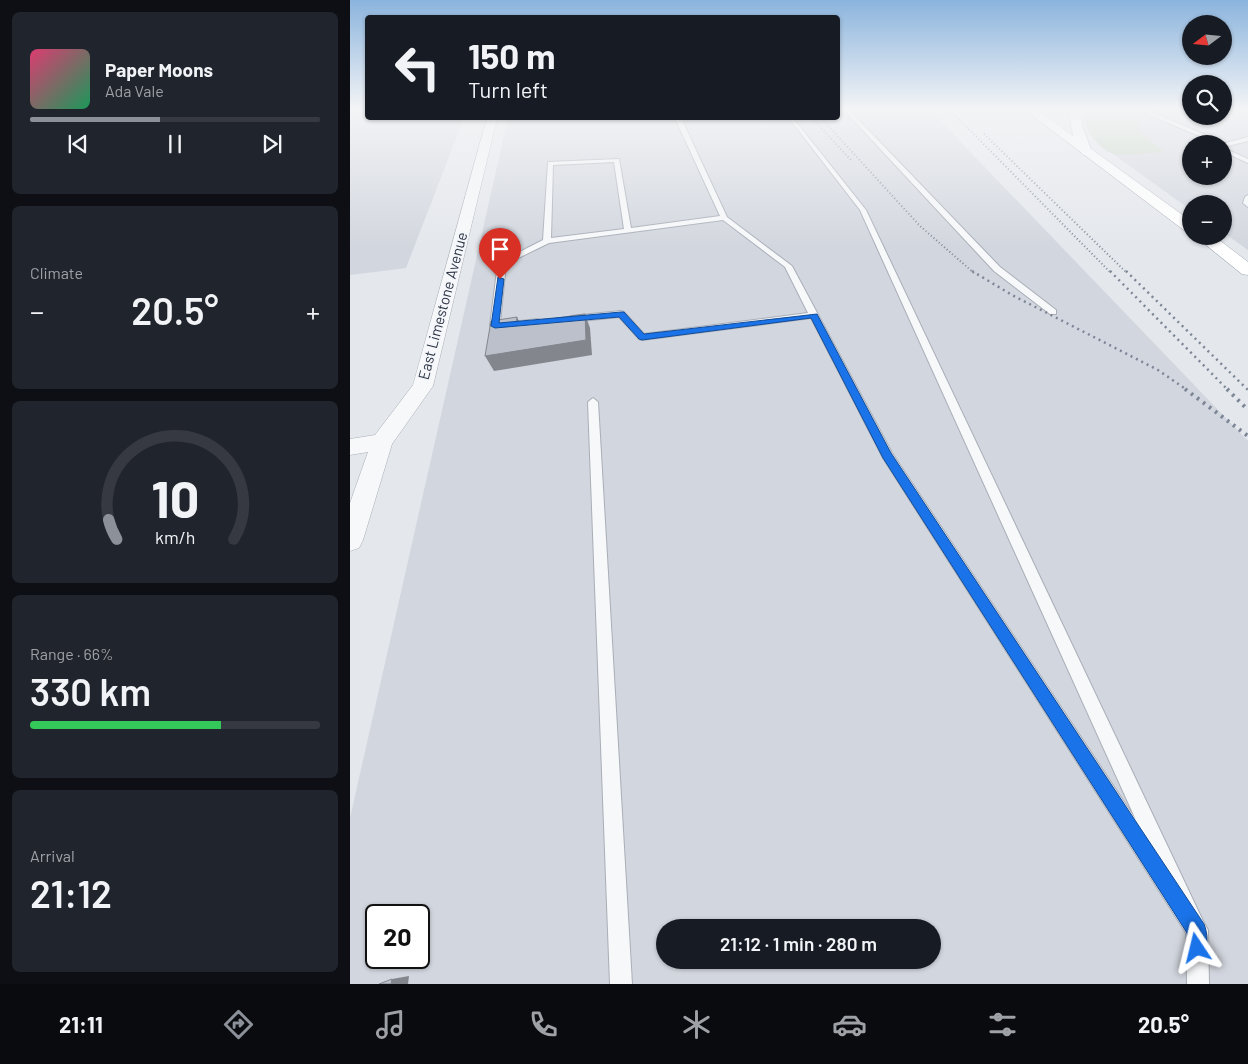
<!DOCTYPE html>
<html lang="en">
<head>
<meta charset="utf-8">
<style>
	body { margin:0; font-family:Barlow,sans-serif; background:#20242c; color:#f1f3f6; height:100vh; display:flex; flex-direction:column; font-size:19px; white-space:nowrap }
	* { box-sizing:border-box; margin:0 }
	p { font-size:16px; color:#9ea1a6 }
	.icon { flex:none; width:28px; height:28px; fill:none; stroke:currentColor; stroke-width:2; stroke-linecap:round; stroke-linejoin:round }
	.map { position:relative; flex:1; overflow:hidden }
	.sheet { display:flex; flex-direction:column; gap:12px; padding:12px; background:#0d0f14; width:350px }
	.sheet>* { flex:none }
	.hud { position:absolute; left:15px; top:15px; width:475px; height:105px; border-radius:5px; box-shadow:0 1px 4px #0004; background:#171b24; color:#f1f3f6; overflow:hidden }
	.needle { width:32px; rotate:254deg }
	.buttons { position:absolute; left:832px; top:15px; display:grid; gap:10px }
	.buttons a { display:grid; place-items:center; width:50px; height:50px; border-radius:50%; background:#171b24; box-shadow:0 1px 4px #0004; font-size:25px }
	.speed { position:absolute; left:15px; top:904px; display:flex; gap:10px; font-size:25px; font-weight:700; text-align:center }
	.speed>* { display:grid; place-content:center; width:65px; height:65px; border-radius:50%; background:#171b24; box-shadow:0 1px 4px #0004; line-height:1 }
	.speed .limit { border:2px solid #111; border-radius:8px; background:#fff; color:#111 }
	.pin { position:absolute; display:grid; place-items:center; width:42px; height:42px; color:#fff; margin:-51px -21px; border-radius:50% 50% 50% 0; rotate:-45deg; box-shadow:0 0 5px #0007 }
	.pin .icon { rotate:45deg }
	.me { position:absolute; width:55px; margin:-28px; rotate:350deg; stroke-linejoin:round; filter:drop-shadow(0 0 4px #0008) }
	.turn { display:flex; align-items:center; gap:18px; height:105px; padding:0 20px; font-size:22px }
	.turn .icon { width:65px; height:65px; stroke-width:2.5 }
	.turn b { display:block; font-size:35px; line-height:42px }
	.big { font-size:38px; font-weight:600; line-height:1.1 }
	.sheet .widget { flex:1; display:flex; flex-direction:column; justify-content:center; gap:8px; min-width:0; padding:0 18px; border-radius:8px; background:#20242c }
	.sheet .dial { align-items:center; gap:0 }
	.dial svg { height:130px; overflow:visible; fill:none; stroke:#363941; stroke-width:7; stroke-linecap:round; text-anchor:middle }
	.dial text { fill:#f1f3f6; stroke:none }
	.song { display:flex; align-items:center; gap:15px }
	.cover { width:60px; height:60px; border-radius:8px; background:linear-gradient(135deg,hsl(340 70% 55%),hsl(150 70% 35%)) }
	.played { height:5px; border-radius:2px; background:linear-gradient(90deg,#8c9099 45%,#363941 45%) }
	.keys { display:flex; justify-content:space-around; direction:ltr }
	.heat { display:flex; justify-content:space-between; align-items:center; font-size:28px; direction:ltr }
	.charge { height:8px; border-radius:4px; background:linear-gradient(90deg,#34c759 66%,#363941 0) }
	.trip { position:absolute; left:306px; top:919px; width:285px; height:50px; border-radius:25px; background:#171b24; box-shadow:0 1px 4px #0004; font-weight:600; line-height:50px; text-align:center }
	.tabs { display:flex; height:80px; justify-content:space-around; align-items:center; background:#090b0e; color:#9ea1a6 }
	.tabs .icon { width:35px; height:35px }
	.tabs .selected { color:#8c9099 }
	.tabs b { font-size:22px; color:#f1f3f6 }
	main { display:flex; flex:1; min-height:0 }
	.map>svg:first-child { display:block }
	.built { fill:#d2d6de; fill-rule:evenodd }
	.green { fill:#c9d6c5 }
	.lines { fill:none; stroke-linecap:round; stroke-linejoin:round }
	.service-casing { stroke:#a9aeb7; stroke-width:2 }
	.minor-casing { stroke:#a9aeb7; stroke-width:1 }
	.primary-casing { stroke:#a3abb8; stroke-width:1 }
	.motorway-casing { stroke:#8b94a3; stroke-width:1 }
	.service { fill:#f7f8fa; fill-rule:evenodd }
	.minor { fill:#f7f8fa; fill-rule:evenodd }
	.primary { fill:#fff; fill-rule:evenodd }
	.motorway { fill:#fff; fill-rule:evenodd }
	.rail-far2 { stroke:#7d8696; stroke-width:2; stroke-dasharray:1 2.5; stroke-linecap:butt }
	.rail-far1 { stroke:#7d8696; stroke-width:2.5; stroke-dasharray:2 4; stroke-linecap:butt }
	.rail { stroke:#7d8696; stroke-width:4; stroke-dasharray:2.5 5; stroke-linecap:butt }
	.shaded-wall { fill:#83868d }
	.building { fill:#bbc0ca; stroke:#83868d }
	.route { fill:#1a73e8; stroke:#114b97 }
	.labels { text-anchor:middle; stroke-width:4; stroke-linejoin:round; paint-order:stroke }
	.far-street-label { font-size:15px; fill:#2b3445; stroke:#f4f6f9 }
</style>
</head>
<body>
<main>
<section class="sheet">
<div class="widget">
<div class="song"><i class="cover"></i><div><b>Paper Moons</b><p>Ada Vale</p></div></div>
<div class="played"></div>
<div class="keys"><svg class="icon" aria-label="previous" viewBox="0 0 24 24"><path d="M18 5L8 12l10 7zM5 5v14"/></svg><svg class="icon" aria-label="pause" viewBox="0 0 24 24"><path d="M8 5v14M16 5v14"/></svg><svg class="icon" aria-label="next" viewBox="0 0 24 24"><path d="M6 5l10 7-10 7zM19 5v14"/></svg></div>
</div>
<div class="widget"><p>Climate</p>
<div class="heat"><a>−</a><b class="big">20.5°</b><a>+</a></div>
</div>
<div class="widget dial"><svg viewBox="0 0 100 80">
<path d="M14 69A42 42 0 1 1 86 69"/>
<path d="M14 69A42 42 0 0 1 9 57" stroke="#8c9099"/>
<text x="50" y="56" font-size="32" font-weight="700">10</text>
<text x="50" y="72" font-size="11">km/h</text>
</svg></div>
<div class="widget"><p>Range · 66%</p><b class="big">330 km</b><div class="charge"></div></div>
<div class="widget"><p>Arrival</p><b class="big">21:12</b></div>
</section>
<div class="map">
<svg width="898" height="984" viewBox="0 0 898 984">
	<rect width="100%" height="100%" fill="#e4e7ec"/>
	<!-- built -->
	<g class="built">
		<path d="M0,109H17L18,118H114L56,268L0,275Z"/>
		<path d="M488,109H579L898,441V984H0V818L158,118H488ZM26,915H69V958H26ZM315,928H582V960H315Z"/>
		<path d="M789,109H841V116H874V109H898V250L874,233V204H841V210L763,154L814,152L792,133L785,119ZM841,144H874V176H841Z"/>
	</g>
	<!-- green -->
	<path class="green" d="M735,109H789L785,119L792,133L814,152C802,153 775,156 764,154C749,151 729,124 735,109Z"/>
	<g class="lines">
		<defs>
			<g id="service">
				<path d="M18,109V112L0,113V111Z"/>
				<path d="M493,109H498L650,267L706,310V314H700L644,271Z"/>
				<path d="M796,109H801V112L858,136L867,144H860L854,138L797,114Z"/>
				<path d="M325,118H331L377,217L442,266L542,453L786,820L510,210L439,118H443L516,210L854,923L858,930L859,984H837L836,933L533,458L461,318L292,340L289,339L269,317L221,322L216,319L221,316L271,311L274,312L294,334L458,313L435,267L373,220L199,243L156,264L150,323L188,319L193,322L191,324L145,329L140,326L148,263L193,240L198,162L269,159L281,228L370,216ZM264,162L274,229L201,238L203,165Z"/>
				<path d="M898,137V141L874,147L872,144Z"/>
				<path d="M874,148L898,159V163L874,152Z"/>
				<path d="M898,195V207L893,203L895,197Z"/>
				<path d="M243,398L248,402L282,984H260L238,402Z"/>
			</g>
			<path id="minor" d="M137,118H147L83,386L42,444L13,540L9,548L0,551V503L18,452L0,455V439L25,435L63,385Z"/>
			<g id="primary">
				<path d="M674,109H686L841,221V233L835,231Z"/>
				<path d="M845,236H864L898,262V275L892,274Z"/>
			</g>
			<path id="motorway" d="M721,109H731L732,125L742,152L740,155L736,156C725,153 718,120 721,109Z"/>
		</defs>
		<!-- service casing -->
		<use href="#service" class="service-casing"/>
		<!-- minor casing -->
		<use href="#minor" class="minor-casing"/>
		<!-- primary casing -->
		<use href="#primary" class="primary-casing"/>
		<!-- motorway casing -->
		<use href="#motorway" class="motorway-casing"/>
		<!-- service -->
		<use href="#service" class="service"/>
		<!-- minor -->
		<use href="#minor" class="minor"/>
		<!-- primary -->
		<use href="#primary" class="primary"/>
		<!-- motorway -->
		<use href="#motorway" class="motorway"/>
		<!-- rail-far2 -->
		<g class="rail-far2">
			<path d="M599,109L761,273"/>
			<path d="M462,118L501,160"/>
			<path d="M471,118L570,226L624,273"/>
			<path d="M634,134L777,273"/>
		</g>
		<!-- rail-far1 -->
		<g class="rail-far1">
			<path d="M622,271L662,295L808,370L837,390"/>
			<path d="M760,271L878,390"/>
			<path d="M776,271L898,390"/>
		</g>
		<!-- rail -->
		<g class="rail">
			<path d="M835,389L898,436"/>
			<path d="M877,389L898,410"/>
		</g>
	</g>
	<!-- shaded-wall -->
	<g class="shaded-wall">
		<path d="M235,314L240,328L242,355L144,371L135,356Z"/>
		<path d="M167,317L174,332L166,324Z"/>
		<path d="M59,976L58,984H41L42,979Z"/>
	</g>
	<!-- building -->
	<g class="building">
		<path d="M235,314L236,340L135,356L141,321L167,317L166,324Z"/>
		<path d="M42,979L41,984H29Z"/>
	</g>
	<!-- sky -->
	<linearGradient id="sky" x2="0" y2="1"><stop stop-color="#8bb4dd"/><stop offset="0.44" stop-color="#f3f4f6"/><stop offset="1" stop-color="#f3f4f6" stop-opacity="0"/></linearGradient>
	<rect width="898" height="247" fill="url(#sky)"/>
	<!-- route -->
	<path class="route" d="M148,277L154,279L149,323L271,312H274L294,334L467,314L541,453L854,924C858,934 858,945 854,955L847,958L840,955L838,948L837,933L533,458L461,318L292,340L289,339L269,317L145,328L141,326Z"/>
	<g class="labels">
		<!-- far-street labels -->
		<g class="far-street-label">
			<text transform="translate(93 306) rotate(-75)" y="5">East Limestone Avenue</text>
		</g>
	</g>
</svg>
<div class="buttons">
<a><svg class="needle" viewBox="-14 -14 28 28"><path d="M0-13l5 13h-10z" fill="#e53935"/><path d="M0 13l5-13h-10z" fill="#9ea1a6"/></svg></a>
<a><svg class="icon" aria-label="search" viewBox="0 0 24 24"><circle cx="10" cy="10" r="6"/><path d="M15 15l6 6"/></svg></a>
<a>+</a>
<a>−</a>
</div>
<div class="speed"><div class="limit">20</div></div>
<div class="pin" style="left:150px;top:279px;background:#d93025"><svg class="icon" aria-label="arrive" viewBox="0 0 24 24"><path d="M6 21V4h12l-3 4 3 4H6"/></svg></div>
<svg class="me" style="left:847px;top:948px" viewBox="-20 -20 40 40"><path d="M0-17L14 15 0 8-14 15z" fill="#1a73e8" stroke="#fff" stroke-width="4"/></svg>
<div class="trip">21:12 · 1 min · 280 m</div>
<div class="hud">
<div class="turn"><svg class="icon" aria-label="left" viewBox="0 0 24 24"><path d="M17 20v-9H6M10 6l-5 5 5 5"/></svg><div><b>150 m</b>Turn left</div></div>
</div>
</div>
</main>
<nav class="tabs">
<b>21:11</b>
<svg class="icon selected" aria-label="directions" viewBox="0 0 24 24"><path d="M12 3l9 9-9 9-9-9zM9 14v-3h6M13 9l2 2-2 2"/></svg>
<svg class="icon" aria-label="music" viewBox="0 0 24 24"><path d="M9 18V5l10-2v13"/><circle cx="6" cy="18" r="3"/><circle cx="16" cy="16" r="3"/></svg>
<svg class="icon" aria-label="phone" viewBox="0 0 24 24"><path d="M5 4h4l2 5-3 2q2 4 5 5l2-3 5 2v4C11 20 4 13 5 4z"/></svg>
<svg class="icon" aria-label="climate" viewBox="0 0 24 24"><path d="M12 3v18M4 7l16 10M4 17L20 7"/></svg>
<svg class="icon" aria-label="car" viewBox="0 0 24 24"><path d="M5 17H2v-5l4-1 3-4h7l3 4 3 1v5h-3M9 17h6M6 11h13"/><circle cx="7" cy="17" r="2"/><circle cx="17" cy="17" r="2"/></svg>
<svg class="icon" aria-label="filters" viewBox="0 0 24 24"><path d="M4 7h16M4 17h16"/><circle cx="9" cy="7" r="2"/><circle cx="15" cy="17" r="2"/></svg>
<b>20.5°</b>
</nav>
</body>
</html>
